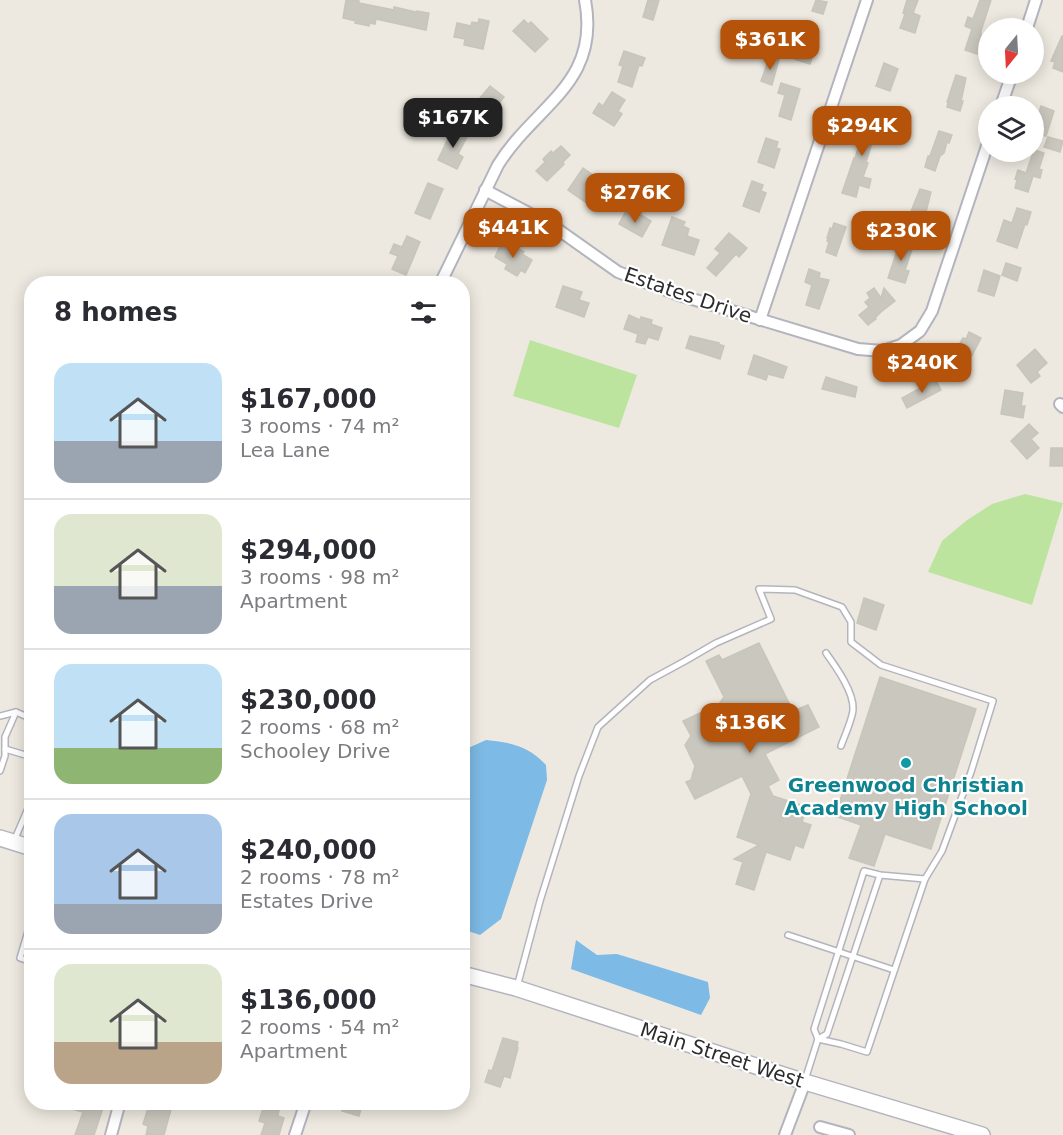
<!DOCTYPE html>
<meta charset="utf-8">
<style>
:root{--surface:#fff;--page:#f7f7f7;--text:#2b2b33;--muted:#7c7c81;--line:#e1e1e2;--accent:#b45309}
body{margin:0;font-family:"DejaVu Sans",sans-serif;background:var(--page);color:var(--text);height:100vh;display:flex;flex-direction:column;font-size:22px;white-space:nowrap}
*{box-sizing:border-box;margin:0}
p{font-size:20px;color:var(--muted)}
.icon{flex:none;width:33px;height:33px;fill:none;stroke:currentColor;stroke-width:2;stroke-linecap:round;stroke-linejoin:round}
.map{position:relative;flex:1;overflow:hidden}
.side{position:absolute;left:24px;top:276px;width:446px;height:834px;display:flex;flex-direction:column;background:var(--surface);border-radius:24px;box-shadow:0 3px 15px #0003}
.side>*{flex:none}
.needle{width:39px;rotate:198deg}
.controls{position:absolute;left:978px;top:18px;display:grid;gap:12px}
.controls a{display:grid;place-items:center;width:66px;height:66px;border-radius:50%;background:var(--surface);box-shadow:0 3px 15px #0003;font-size:30px}
.price{position:absolute;translate:-50% -51px;padding:0 14px;border-radius:12px;background:var(--accent);color:#fff;font-size:20px;line-height:39px;filter:drop-shadow(0 2px 3px #0008)}
.price::after{content:'';position:absolute;left:50%;top:36px;width:18px;height:14px;margin-left:-9px;background:inherit;clip-path:polygon(0 0,100% 0,50% 100%)}
.price.active{background:#222;color:#fff}
ul{padding:0;list-style:none}
li{display:flex;align-items:center;gap:18px;height:150px;padding:0 30px}
li+li{border-top:2px solid var(--line)}
li span{display:grid;place-items:center;flex:none;width:168px;height:120px;border-radius:18px;color:#555}
li>.icon{margin-inline-start:auto}
span .icon{width:72px;height:72px;fill:#fffc;stroke-width:1}
li b{font-size:26px}
h2{display:flex;justify-content:space-between;align-items:center;height:72px;padding:0 30px;font-size:26px}
.map>svg:first-child{display:block}
.pitch{fill:#bde49f}
.water{fill:#7dbae5}
.building{fill:#c9c7be;stroke:#c8c5ba;stroke-width:1.5}
.lines{fill:none;stroke-linecap:round;stroke-linejoin:round}
.lane-casing{stroke:#b4b4be;stroke-width:8}
.street-casing{stroke:#b4b4be;stroke-width:14}
.secondary-casing{stroke:#b4b4be;stroke-width:18}
.lane{stroke:#fff;stroke-width:5}
.street{stroke:#fff;stroke-width:10}
.secondary{stroke:#fff;stroke-width:15}
.culture-dot{fill:#0f9aa8;stroke:#fff;stroke-width:2}
.labels{text-anchor:middle;stroke-width:4.5;stroke-linejoin:round;paint-order:stroke}
.street-label{font-size:20px;fill:#2c2c2c;stroke:#fff}
.culture-label{font-size:20px;font-weight:bold;fill:#0d838f;stroke:#fff}
</style>
<div class="map">
<svg width="1063" height="1135" viewBox="0 0 1063 1135">
<rect width="100%" height="100%" fill="#ede9e0"/>
<!-- pitch -->
<g class="pitch">
<path d="M530,340L637,375L619,428L513,396Z"/>
<path d="M1025,494L1063,503L1032,605L928,572L942,541L967,520L992,504Z"/>
</g>
<!-- water -->
<g class="water">
<path d="M486,740C512,743 527,745 546,765L547,780L501,919L480,935L462,929V760L466,749Z"/>
<path d="M576,940L597,955L617,954L708,982L710,998L701,1015L571,969Z"/>
</g>
<!-- building -->
<g class="building">
<path d="M346,0L359,1V3L394,10V7L416,12L417,11L429,13L426,30L376,19L375,24L370,23L369,26L355,23L356,21L343,18Z"/>
<path d="M648,0H659L653,20L643,17Z"/>
<path d="M816,0L827,2L823,14L812,11Z"/>
<path d="M907,0H918L913,13L920,16L915,33L900,28L905,14L903,13Z"/>
<path d="M980,0H991L981,31V36L979,44H980L977,54L965,50L972,29L965,26L968,17L973,19Z"/>
<path d="M479,19L489,21L483,49L464,45L465,39L454,37L457,23L471,26L472,22L478,23Z"/>
<path d="M524,20L528,24L531,22L548,39L535,52L513,31Z"/>
<path d="M801,33L813,37L812,43L816,45L810,64L794,59Z"/>
<path d="M1062,36H1063V72L1053,68L1055,62L1051,61Z"/>
<path d="M624,51L645,58L642,66L639,65L632,87L618,82L623,66L619,65Z"/>
<path d="M770,56L779,59L772,85L761,81Z"/>
<path d="M884,63L898,69L890,91L876,86Z"/>
<path d="M956,75L966,78L961,101H963L960,111L947,107L948,103L947,102Z"/>
<path d="M781,83L800,89L791,120L779,116L785,95L778,93Z"/>
<path d="M490,86L504,97L486,121L471,109Z"/>
<path d="M612,92L625,100L618,111L622,114L614,126L593,113L599,103L603,106Z"/>
<path d="M1041,106L1054,111L1046,136L1034,133V129Z"/>
<path d="M867,110L881,114L866,162L868,163L863,177L871,179L869,188L859,185L856,197L842,193L854,158L855,159L856,155L866,123L864,122Z"/>
<path d="M453,128L468,135L458,154L463,157L457,169L438,160Z"/>
<path d="M939,131L952,135L949,143L947,142L944,153L940,156L935,171L925,167L928,156H930Z"/>
<path d="M1048,137L1063,141L1060,152L1044,147Z"/>
<path d="M766,138L778,142L776,148L780,149L774,168L758,162Z"/>
<path d="M561,146L570,155L563,162L564,164L547,181L536,171L545,162L543,159L551,151L553,153Z"/>
<path d="M1034,150L1044,153L1039,169L1042,170L1040,178L1033,176L1028,192L1015,188L1017,180L1015,179L1018,170L1026,173Z"/>
<path d="M583,168L593,175L591,179L611,193L598,211L568,190Z"/>
<path d="M752,181L763,185L761,191L766,193L759,212L743,206Z"/>
<path d="M428,183L443,189L430,219L415,213Z"/>
<path d="M920,189L931,192L926,212L924,211L920,223L908,219Z"/>
<path d="M1017,208L1031,212L1027,225L1025,224L1017,248L997,241L1004,220L1012,223Z"/>
<path d="M626,211L639,219L641,215L651,221L642,237L619,224Z"/>
<path d="M672,217L685,222L683,226L689,229L687,236L699,240L694,255L662,245Z"/>
<path d="M834,223L846,227L836,256L826,252L829,242L827,241L828,239L827,238L830,228L832,229Z"/>
<path d="M729,233L747,248L739,257L736,254L716,276L707,268L720,253L715,249Z"/>
<path d="M407,236L420,242L406,275L392,269L398,256L390,253L394,244L402,247Z"/>
<path d="M901,239L914,244L905,270L909,271L905,283L888,278Z"/>
<path d="M501,244L511,249L513,246L524,252L522,254L532,260L525,273L521,270L517,276L505,269L507,264L495,257Z"/>
<path d="M1006,263L1021,268L1017,281L1002,275Z"/>
<path d="M809,269L820,273L819,278L829,280L819,309L806,305L812,285L805,282Z"/>
<path d="M984,270L1000,276L994,296L978,291Z"/>
<path d="M563,286L582,292L579,300L589,303L584,317L556,307Z"/>
<path d="M874,288L881,298L884,288L895,301L881,312L875,318L876,319L868,325L859,315L869,307L865,302L870,298L867,293Z"/>
<path d="M629,315L640,320L641,317L652,320L651,324L662,328L658,340L648,337L645,344L636,342L638,334L624,329Z"/>
<path d="M969,332L981,338L970,359L955,352L963,338L966,339Z"/>
<path d="M690,336L719,343L718,344L724,346L720,359L686,348Z"/>
<path d="M1035,349L1047,363L1037,372L1040,376L1031,383L1017,365Z"/>
<path d="M754,355L787,367L783,378L768,374L766,380L748,374Z"/>
<path d="M826,377L857,387L855,397L822,389Z"/>
<path d="M935,379L941,390L907,408L902,398L926,385V383Z"/>
<path d="M1005,390L1023,393L1021,406H1025L1023,418L1001,414Z"/>
<path d="M1029,424L1038,433L1031,439L1039,448L1027,459L1011,441Z"/>
<path d="M1051,448H1063V466H1050Z"/>
<path d="M864,598L884,605L876,630L857,623Z"/>
<path d="M759,643L793,711L808,705L819,727L765,754L779,780L768,786L773,796L807,807L802,822L811,825L803,848L795,845L790,860L766,852L754,890L736,884L743,862L734,859L759,845L737,837L751,794L742,776L695,799L686,782L691,780L695,766L685,745L691,736L683,721L719,704L724,697L706,661L719,655L722,660Z"/>
<path d="M880,677L976,709L931,849L885,834L874,866L849,858L861,825L835,816Z"/>
<path d="M503,1038L518,1042L517,1048H518L510,1078L504,1076L500,1087L485,1082L489,1070L492,1071Z"/>
<path d="M77,1102H105L94,1135H75L83,1112L75,1110Z"/>
<path d="M150,1102H173L164,1135H146L148,1126L143,1124Z"/>
<path d="M345,1102H363L359,1116L342,1111Z"/>
<path d="M264,1105L279,1110L278,1116L284,1118L279,1135H261L265,1123L259,1121Z"/>
</g>
<g class="lines">
<!-- lane casing -->
<g class="lane-casing">
<g id="lane">
<path d="M826,653C836,667 854,692 853,709C853,718 844,737 841,746"/>
<path d="M0,716L16,712L32,719"/>
<path d="M5,749L32,757"/>
<path d="M0,771L5,756V737L16,712"/>
<path d="M14,841L32,799"/>
<path d="M32,918L20,958L32,962"/>
<path d="M788,935L894,970"/>
<path d="M517,987L540,901L579,776L598,727L650,680L685,661L716,643L771,619L759,589L795,590L842,607L851,622V642L881,665L993,701L971,772L942,851L925,879"/>
<path d="M818,1039L827,1034L880,875"/>
<path d="M805,1080L818,1039L814,1029L864,871L880,875L925,879L867,1052L841,1044L818,1039"/>
</g>
</g>
<!-- street casing -->
<g class="street-casing">
<g id="street">
<path d="M1027,28L1036,0"/>
<path d="M1001,106L1012,74"/>
<path d="M485,190L553,226L618,272L679,295L858,349L883,351L901,345L920,331L932,311L988,143"/>
<path d="M441,282L498,165C535,105 601,84 585,0"/>
<path d="M760,320L867,0"/>
<path d="M1060,404L1063,407"/>
<path d="M820,1127L849,1135"/>
<path d="M111,1135L120,1102"/>
<path d="M295,1135L306,1102"/>
<path d="M785,1135L805,1082"/>
</g>
</g>
<!-- secondary casing -->
<g class="secondary-casing">
<g id="secondary">
<path d="M0,838L32,848"/>
<path d="M462,974L516,988L805,1082L982,1135"/>
</g>
</g>
<!-- lane -->
<use href="#lane" class="lane"/>
<!-- street -->
<use href="#street" class="street"/>
<!-- secondary -->
<use href="#secondary" class="secondary"/>
</g>
<!-- markers -->
<circle class="culture-dot" cx="906" cy="763" r="6"/>
<g class="labels">
<!-- street labels -->
<g class="street-label">
<text transform="translate(688 295) rotate(19)" y="7">Estates Drive</text>
<text transform="translate(722 1055) rotate(18)" y="7">Main Street West</text>
</g>
<!-- culture labels -->
<g class="culture-label">
<text x="906" y="792">Greenwood Christian<tspan x="906" dy="23">Academy High School</tspan></text>
</g>
</g>
</svg>
<div class="controls">
<a><svg class="needle" viewBox="-14 -14 28 28"><path d="M0-13l5 13h-10z" fill="#e53935"/><path d="M0 13l5-13h-10z" fill="#7c7c81"/></svg></a>
<a><svg class="icon" aria-label="layers" viewBox="0 0 24 24"><path d="M12 4l9 5-9 5-9-5zM3 14l9 5 9-5"/></svg></a>
</div>
<b class="price" style="left:770px;top:71px">$361K</b>
<b class="price active" style="left:453px;top:149px">$167K</b>
<b class="price" style="left:862px;top:157px">$294K</b>
<b class="price" style="left:635px;top:224px">$276K</b>
<b class="price" style="left:513px;top:259px">$441K</b>
<b class="price" style="left:901px;top:262px">$230K</b>
<b class="price" style="left:922px;top:394px">$240K</b>
<b class="price" style="left:750px;top:754px">$136K</b>
<section class="side">
<h2>8 homes<svg class="icon" aria-label="filters" viewBox="0 0 24 24"><path d="M4 7h16M4 17h16"/><circle cx="9" cy="7" r="2"/><circle cx="15" cy="17" r="2"/></svg></h2>
<ul>
<li><span style="background:linear-gradient(#bfe0f5 65%,#9aa5b1 0)"><svg class="icon" aria-label="home" viewBox="0 0 24 24"><path d="M3 11l9-7 9 7M6 9v11h12V9"/></svg></span><div><b>$167,000</b><p>3 rooms · 74 m²</p><p>Lea Lane</p></div></li>
<li><span style="background:linear-gradient(#dfe7d0 60%,#9aa5b1 0)"><svg class="icon" aria-label="home" viewBox="0 0 24 24"><path d="M3 11l9-7 9 7M6 9v11h12V9"/></svg></span><div><b>$294,000</b><p>3 rooms · 98 m²</p><p>Apartment</p></div></li>
<li><span style="background:linear-gradient(#bfe0f5 70%,#8fb573 0)"><svg class="icon" aria-label="home" viewBox="0 0 24 24"><path d="M3 11l9-7 9 7M6 9v11h12V9"/></svg></span><div><b>$230,000</b><p>2 rooms · 68 m²</p><p>Schooley Drive</p></div></li>
<li><span style="background:linear-gradient(#a9c7e8 75%,#9aa5b1 0)"><svg class="icon" aria-label="home" viewBox="0 0 24 24"><path d="M3 11l9-7 9 7M6 9v11h12V9"/></svg></span><div><b>$240,000</b><p>2 rooms · 78 m²</p><p>Estates Drive</p></div></li>
<li><span style="background:linear-gradient(#dfe7d0 65%,#b9a48a 0)"><svg class="icon" aria-label="home" viewBox="0 0 24 24"><path d="M3 11l9-7 9 7M6 9v11h12V9"/></svg></span><div><b>$136,000</b><p>2 rooms · 54 m²</p><p>Apartment</p></div></li>
</ul>
</section>
</div>
